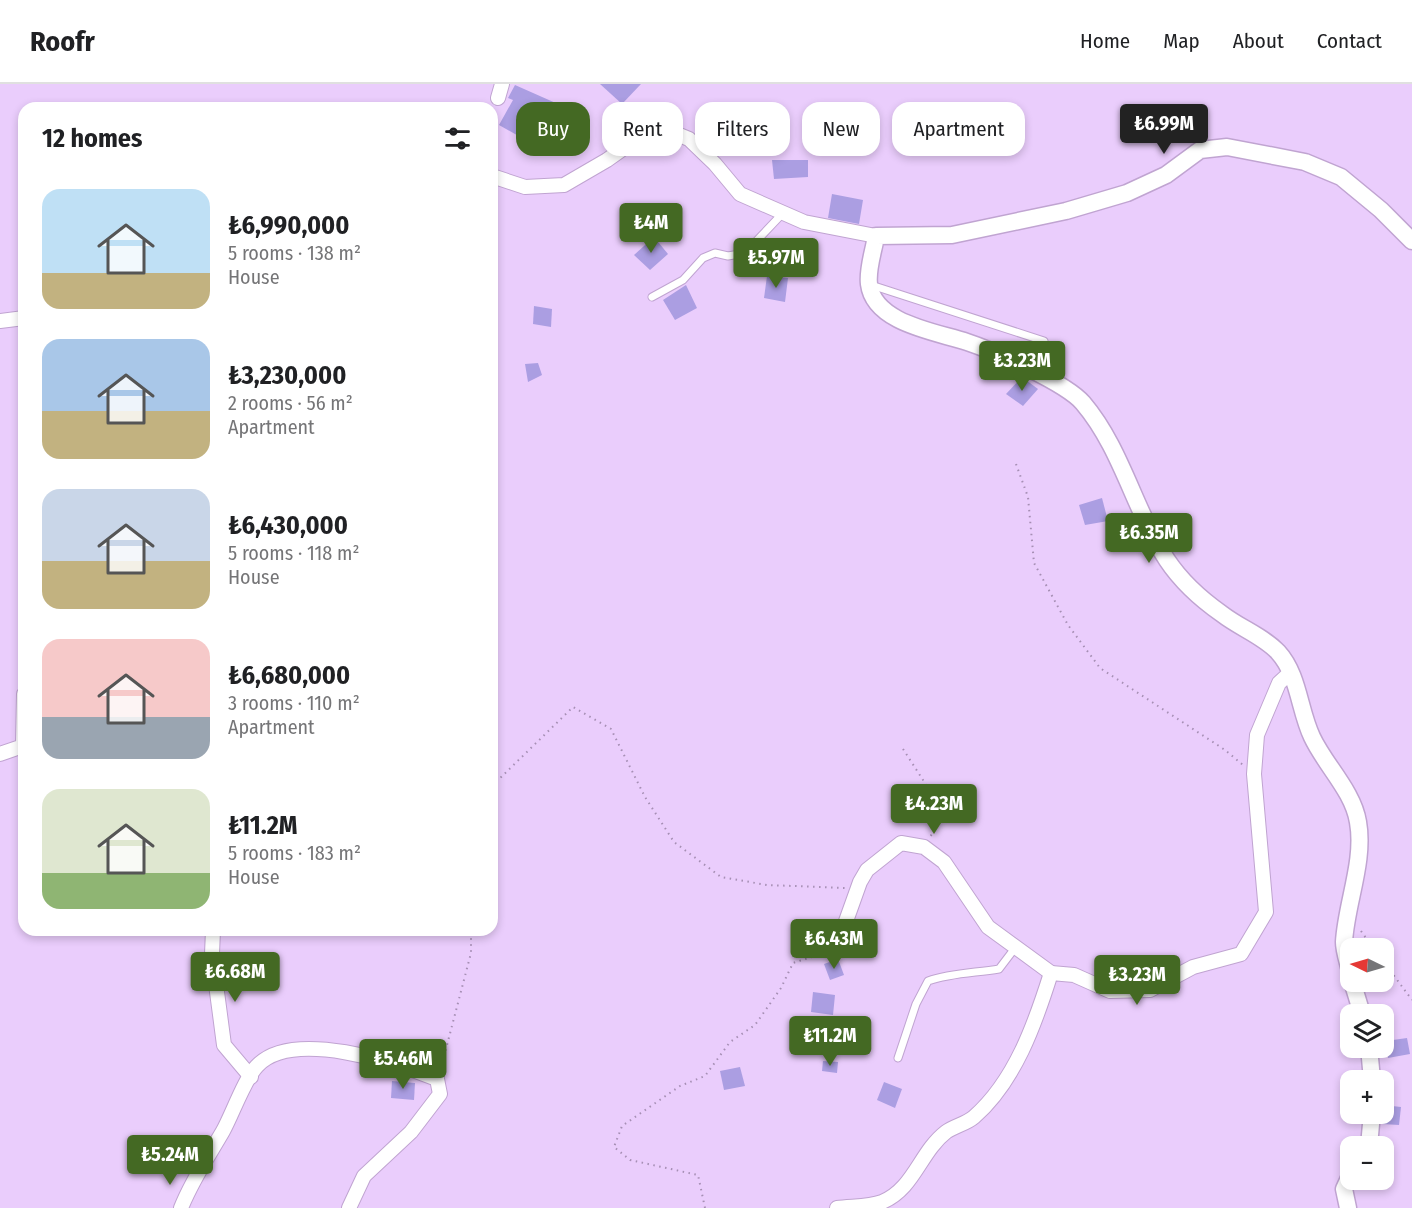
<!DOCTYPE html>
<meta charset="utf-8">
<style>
:root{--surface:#fff;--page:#f2f2f2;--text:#202124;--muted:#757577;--line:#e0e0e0;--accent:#446923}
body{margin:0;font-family:"Fira Sans Condensed",sans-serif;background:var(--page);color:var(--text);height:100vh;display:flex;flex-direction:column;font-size:22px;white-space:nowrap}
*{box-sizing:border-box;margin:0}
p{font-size:20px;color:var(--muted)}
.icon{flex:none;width:33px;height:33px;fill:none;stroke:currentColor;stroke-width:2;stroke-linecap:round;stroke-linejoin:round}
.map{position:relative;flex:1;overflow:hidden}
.side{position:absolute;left:18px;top:18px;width:480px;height:834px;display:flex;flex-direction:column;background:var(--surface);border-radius:18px;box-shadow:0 3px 9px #0003}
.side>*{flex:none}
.banner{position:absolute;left:516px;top:18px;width:570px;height:54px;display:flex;gap:12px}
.needle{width:39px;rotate:275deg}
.buttons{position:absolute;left:1340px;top:854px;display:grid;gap:12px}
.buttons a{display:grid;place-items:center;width:54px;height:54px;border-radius:12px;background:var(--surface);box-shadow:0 3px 9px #0003;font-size:30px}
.price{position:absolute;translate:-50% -51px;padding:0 14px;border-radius:6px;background:var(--accent);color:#fff;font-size:20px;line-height:39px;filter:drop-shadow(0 2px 3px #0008)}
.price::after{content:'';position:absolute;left:50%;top:36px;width:18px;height:14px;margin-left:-9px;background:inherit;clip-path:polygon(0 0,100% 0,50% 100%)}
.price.on{background:#222;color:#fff}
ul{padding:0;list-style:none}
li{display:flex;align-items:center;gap:18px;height:150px;padding:0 24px}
li span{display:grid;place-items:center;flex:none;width:168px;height:120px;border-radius:18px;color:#555}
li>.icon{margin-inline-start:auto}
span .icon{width:72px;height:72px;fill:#fffc;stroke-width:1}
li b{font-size:26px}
h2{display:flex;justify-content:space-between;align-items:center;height:72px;padding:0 24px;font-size:26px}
.chip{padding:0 21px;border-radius:18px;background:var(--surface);box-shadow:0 3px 9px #0003;font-size:21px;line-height:54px}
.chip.on{background:var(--accent);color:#fff}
header{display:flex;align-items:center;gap:36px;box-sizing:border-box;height:84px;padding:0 30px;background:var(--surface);border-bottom:2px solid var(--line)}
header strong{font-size:28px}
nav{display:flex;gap:33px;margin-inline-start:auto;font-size:21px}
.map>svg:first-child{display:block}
.building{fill:#ab9ee2}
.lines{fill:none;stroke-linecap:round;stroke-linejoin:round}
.service-casing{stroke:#c0a4d1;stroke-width:9}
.minor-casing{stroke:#c0a4d1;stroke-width:16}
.tertiary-casing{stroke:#c0a4d1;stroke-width:19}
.path{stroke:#a68fb4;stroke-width:2;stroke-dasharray:1.5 4.5;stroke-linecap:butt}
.service{stroke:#fff;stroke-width:7}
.minor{stroke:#fff;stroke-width:14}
.tertiary{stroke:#fff;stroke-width:16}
</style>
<header>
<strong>Roofr</strong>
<nav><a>Home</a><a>Map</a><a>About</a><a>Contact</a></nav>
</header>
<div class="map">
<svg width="1412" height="1124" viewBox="0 0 1412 1124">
<rect width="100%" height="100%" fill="#eacdfc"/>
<!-- building -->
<g class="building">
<path d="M600,0H641L622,20Z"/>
<path d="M515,1L567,24L556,43L533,29L522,54L499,41L513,16L508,14Z"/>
<path d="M772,76H808V93L774,95Z"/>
<path d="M832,110L863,116L859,140L828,134Z"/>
<path d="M654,153L668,170L650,186L634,171Z"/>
<path d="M767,192L788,194L785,218L764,214Z"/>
<path d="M686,201L697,224L675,236L663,216Z"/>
<path d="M534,222L552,225L551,243L533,240Z"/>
<path d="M538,279L542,291L528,298L525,280Z"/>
<path d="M1022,293L1038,305L1023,322L1006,310Z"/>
<path d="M1102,414L1108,437L1085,441L1079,421Z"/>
<path d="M838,875L844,891L830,896L824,880Z"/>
<path d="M813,908L835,911L833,931L811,928Z"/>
<path d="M1407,954L1410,970L1388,974L1386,957Z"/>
<path d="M823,977L838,978L837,989L822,987Z"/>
<path d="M740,983L745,1002L724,1006L720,987Z"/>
<path d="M392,997L415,999L414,1016L391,1014Z"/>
<path d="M884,998L902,1005L895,1024L877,1016Z"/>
<path d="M1383,1021L1401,1023L1399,1041L1382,1040Z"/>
</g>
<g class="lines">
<!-- service casing -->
<g class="service-casing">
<g id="service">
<path d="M871,201L1044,257"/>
<path d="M652,213L683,196L703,174L715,169L728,172L745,169L783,129"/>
<path d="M898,974L916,920L928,897C951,889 975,889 999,885L1015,864"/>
</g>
</g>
<!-- minor casing -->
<g class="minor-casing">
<g id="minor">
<path d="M498,14L502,0"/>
<path d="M492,92L525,103L564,101L607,76L645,49L667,46L689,55L715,80L740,110L804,138L876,152"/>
<path d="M0,237L24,234"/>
<path d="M0,670L23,662L24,610"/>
<path d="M213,846L212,870L224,961L251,993"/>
<path d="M836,865L860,798L867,786L901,759L924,763L944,778L988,843L1051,889"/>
<path d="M181,1124C192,1096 208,1073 223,1047C232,1031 245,994 257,982C292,944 397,979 437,995L440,1010L411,1048L364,1092L349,1124"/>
<path d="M837,1124C851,1122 869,1123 882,1118C914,1105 920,1068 946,1048C954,1042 966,1040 974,1033C1015,997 1035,940 1051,889L1074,891L1110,907L1150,906L1193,883L1241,870L1266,828L1254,690L1257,651L1279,599L1291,588"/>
</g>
</g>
<!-- tertiary casing -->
<g class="tertiary-casing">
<g id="tertiary">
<path d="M1350,887C1348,878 1344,867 1344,858C1346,820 1365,777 1358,738C1353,707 1325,681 1312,653C1299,626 1299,591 1278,568C1263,552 1240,544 1222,530C1202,516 1181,497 1167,476C1134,426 1122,365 1083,319C1066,299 994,267 967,258C938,248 874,240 869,200C867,185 874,166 876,152L952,151L1066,127L1127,109L1166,91L1200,66L1227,63L1305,78L1341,93L1381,126L1412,157"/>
<path d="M1352,897L1362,930"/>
<path d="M1369,963L1372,996"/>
<path d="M1369,1062L1372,1029"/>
<path d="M1348,1124L1344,1105L1350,1092"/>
</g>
</g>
<!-- path -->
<g class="path">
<path d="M1016,380L1028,413L1034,479L1068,541L1100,584L1225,666L1243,681"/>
<path d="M903,665L945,730L930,753"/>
<path d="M492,702L573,623L611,645L645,713L674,758L721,793L767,801L846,804"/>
<path d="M1361,847L1373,864"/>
<path d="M1383,877L1412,916"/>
<path d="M441,984L471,869V846"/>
<path d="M705,1124L698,1091L630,1076L614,1063L622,1042L680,1002L705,992L730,958L755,941L781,904L793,879L824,869"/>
</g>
<!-- service -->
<use href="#service" class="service"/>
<!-- minor -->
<use href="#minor" class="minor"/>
<!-- tertiary -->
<use href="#tertiary" class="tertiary"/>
</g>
</svg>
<div class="buttons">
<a><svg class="needle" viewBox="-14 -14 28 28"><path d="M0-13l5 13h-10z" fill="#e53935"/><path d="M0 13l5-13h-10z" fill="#757577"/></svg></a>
<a><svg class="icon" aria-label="layers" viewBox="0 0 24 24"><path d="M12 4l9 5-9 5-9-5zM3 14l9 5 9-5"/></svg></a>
<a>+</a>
<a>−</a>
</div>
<b class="price on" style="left:1164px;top:71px">₺6.99M</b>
<b class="price" style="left:651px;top:170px">₺4M</b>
<b class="price" style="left:776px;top:205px">₺5.97M</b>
<b class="price" style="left:1022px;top:308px">₺3.23M</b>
<b class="price" style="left:1149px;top:480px">₺6.35M</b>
<b class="price" style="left:934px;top:751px">₺4.23M</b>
<b class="price" style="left:834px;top:886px">₺6.43M</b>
<b class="price" style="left:235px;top:919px">₺6.68M</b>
<b class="price" style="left:1137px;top:922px">₺3.23M</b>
<b class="price" style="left:830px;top:983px">₺11.2M</b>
<b class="price" style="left:403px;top:1006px">₺5.46M</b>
<b class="price" style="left:170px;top:1102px">₺5.24M</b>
<div class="banner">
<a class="chip on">Buy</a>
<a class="chip">Rent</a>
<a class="chip">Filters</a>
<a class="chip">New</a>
<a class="chip">Apartment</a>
</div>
<section class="side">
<h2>12 homes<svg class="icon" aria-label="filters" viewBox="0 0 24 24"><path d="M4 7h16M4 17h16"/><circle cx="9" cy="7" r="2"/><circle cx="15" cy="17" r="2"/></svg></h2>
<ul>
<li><span style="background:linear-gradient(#bfe0f5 70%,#c2b280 0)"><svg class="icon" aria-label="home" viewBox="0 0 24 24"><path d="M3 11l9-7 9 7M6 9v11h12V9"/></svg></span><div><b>₺6,990,000</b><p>5 rooms · 138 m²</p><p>House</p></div></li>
<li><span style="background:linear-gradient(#a9c7e8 60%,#c2b280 0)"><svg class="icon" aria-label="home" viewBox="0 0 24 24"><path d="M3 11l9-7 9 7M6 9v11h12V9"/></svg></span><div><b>₺3,230,000</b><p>2 rooms · 56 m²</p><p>Apartment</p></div></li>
<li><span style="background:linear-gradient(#c9d6e8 60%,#c2b280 0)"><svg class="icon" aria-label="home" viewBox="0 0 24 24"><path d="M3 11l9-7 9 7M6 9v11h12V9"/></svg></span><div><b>₺6,430,000</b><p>5 rooms · 118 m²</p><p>House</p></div></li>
<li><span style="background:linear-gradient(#f6c9c9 65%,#9aa5b1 0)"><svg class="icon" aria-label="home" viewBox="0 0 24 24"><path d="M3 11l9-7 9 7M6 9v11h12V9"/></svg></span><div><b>₺6,680,000</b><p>3 rooms · 110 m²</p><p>Apartment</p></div></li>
<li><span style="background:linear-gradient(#dfe7d0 70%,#8fb573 0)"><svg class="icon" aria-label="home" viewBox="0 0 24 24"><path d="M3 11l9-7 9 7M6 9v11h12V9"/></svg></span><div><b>₺11.2M</b><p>5 rooms · 183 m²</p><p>House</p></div></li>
</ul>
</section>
</div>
